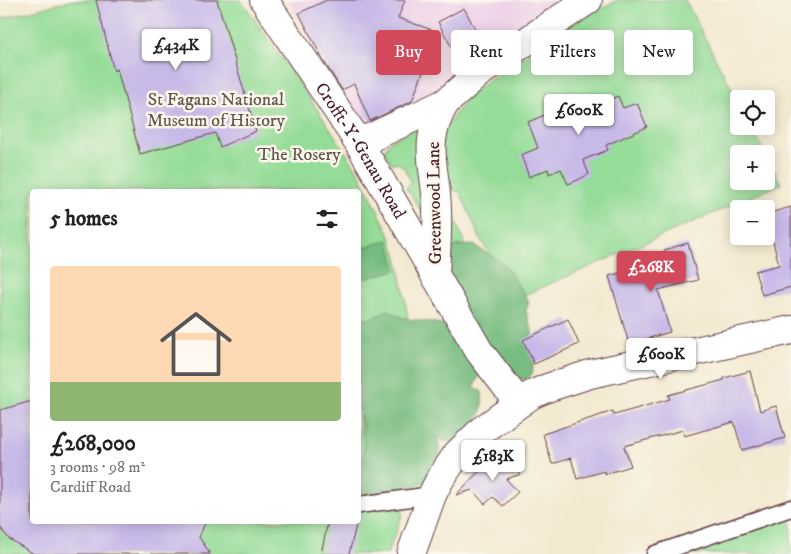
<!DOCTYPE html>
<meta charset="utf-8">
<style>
:root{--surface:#fff;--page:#f2f2f2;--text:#222;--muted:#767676;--accent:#d1495b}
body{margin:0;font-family:"IM FELL DW Pica",serif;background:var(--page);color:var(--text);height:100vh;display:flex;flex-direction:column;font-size:19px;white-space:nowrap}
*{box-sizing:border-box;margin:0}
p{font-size:16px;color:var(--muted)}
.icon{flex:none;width:28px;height:28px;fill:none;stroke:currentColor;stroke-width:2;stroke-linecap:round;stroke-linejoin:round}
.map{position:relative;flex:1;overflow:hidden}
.drawer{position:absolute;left:30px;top:189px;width:331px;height:335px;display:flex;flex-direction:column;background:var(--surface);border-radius:5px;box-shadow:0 2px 12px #0003}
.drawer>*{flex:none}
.guide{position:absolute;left:376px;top:30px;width:339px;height:45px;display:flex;gap:10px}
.controls{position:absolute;left:730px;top:90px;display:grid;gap:10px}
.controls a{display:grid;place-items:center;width:45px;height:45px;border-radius:5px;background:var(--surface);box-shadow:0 2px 12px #0003;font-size:25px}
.price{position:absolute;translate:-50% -42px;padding:0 11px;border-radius:5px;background:#fff;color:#222;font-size:16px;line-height:32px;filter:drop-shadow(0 1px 2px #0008)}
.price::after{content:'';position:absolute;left:50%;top:30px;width:15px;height:11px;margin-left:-8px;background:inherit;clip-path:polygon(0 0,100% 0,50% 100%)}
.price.selected{background:var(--accent);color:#fff}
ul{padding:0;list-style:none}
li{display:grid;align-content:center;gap:10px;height:265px;padding:0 20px}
li span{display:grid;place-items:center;height:155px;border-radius:5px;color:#555}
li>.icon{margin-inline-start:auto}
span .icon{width:90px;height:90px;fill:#fffc;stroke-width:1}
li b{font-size:21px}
h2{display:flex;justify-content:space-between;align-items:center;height:60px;padding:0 20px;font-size:21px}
.tag{padding:0 18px;border-radius:5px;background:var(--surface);box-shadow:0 2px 12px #0003;font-size:18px;line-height:45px}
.tag.selected{background:var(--accent);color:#fff}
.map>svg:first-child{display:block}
.built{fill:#eed0e8}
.green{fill:#94dc97;stroke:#6f7e61;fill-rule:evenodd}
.forest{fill:#77bc80;stroke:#606e56}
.building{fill:#c7b9e8}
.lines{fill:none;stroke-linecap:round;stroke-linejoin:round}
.service-casing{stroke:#633d44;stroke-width:19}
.minor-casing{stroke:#633d44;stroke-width:30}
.tertiary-casing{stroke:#633d44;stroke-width:30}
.service{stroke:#fff;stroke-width:16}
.minor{stroke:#fff;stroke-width:28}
.tertiary{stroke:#fff;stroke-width:28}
.labels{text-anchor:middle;stroke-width:5;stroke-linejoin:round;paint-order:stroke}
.park-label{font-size:18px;fill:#60584b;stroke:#fbf7ec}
.street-label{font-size:18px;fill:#4a1f2b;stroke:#fbf7ec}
</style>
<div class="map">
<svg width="791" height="554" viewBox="0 0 791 554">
<rect width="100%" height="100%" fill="#fbf7ec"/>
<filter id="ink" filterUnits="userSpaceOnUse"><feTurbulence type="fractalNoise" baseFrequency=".02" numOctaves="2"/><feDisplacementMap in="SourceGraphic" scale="10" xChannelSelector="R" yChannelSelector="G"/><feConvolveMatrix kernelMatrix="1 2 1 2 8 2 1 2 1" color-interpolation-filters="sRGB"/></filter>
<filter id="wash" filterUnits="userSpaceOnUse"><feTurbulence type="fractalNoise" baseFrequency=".0096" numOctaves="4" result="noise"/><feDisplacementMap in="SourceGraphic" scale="20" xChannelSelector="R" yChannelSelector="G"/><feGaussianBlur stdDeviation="1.12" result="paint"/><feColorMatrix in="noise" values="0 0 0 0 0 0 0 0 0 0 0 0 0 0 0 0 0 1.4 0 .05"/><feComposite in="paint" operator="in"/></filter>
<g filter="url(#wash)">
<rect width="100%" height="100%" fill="#f3e9d0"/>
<!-- built -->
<path class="built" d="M288,0H568L443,92L370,124L363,123L357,119L329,76Z"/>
<!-- green -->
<g class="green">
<path d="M73,0H241L319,112L358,171L387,229L397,257L404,292L418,390L404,484L402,515L395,535L387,554H0V19ZM32,191H359V521H32Z"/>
<path d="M617,0H685L739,103V126H751L765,154H739V181H766V156L781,184L515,299L480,238L459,190L457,192L448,188L440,147L444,129L470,94L567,27Z"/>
<path d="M414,129L422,135L424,215L406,188L411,182L403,166L402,167L399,163H391L384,151L390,141Z"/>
<path d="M452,216L454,218L466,246H457L446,252L450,217Z"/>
<path d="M791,513V554H669Z"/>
</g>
<!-- forest -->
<g class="forest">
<path d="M388,240L396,270L359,280V249Z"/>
<path d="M474,245L505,265L529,302L526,311L532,330L533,367L532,374L527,379H518L511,369L504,368L482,370L474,386L482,392C485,419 474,425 455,442L445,441L438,437L440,455L436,460L437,471C429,481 421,484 409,487L404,494L387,497L380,492L363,494C355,474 363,470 364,451C364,440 362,429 361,419L359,414V318C370,320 378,316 388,309C403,324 428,318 445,326C448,327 451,330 454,333L444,286L446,252L457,246Z"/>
</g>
<g id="blocks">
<!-- building -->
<g class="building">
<path d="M96,0H217L256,131L220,147L215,133L140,154L117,69L114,71Z"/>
<path d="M327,0H405L398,18L438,32L412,101L370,121L354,84L342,90L323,60L299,13Z"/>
<path d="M464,8L483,44L457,57L438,22Z"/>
<path d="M618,96L623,108L637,103L647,127L606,145L608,150L583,160L589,174L578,180L568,184L561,169L549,174L548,169L529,177L521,155L538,148L528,122L586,98L590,108Z"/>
<path d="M791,207V287L762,295L755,271L779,265L766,214Z"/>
<path d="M688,243L698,280L658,290L670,332L629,344L609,276L667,260L664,250Z"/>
<path d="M568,319L579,344L534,364L523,340Z"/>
<path d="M750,371L760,411L776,406L785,438L742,450L734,422L684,436L683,430L624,446L631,466L605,474L604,471L577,479L571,458L552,464L543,434L613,411L614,415L670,399L668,395L724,380V378Z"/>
<path d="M32,401V521H206L199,537L210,554H34L9,539L0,527V410Z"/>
<path d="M495,455L521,474L506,479L518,492L503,506L493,497L485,504L472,490L456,495Z"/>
<path d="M328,521H357L349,554H321Z"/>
</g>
</g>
</g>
<g filter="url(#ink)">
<use href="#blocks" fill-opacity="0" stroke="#633d44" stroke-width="1"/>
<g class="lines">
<!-- service casing -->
<g class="service-casing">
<g id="service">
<path d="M359,505L432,495"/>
<path d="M655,554L791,508"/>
</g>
</g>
<!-- minor casing -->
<g class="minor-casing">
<g id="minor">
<path d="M359,143L445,103L479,73L588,0"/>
<path d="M435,276C436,254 438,231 437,209C436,166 421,145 445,103"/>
</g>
</g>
<!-- tertiary casing -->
<g class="tertiary-casing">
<g id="tertiary">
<path id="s1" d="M264,0L359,143L479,351L519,403"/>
<path d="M411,554L432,495L439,481L457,454L482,430L531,395L547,388L590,374L791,330"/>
</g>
</g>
<!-- service -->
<use href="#service" class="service"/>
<!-- minor -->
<use href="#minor" class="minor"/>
<!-- tertiary -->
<use href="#tertiary" class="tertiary"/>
</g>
</g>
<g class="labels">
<!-- park labels -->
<g class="park-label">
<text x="216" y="105">St Fagans National<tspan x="216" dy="21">Museum of History</tspan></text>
<text x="299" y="160">The Rosery</text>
</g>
<!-- street labels -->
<g class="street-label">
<text dy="6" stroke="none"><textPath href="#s1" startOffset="179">Crofft-Y-Genau Road</textPath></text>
<text transform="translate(434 203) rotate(-91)" y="6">Greenwood Lane</text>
</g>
</g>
</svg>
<div class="controls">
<a><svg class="icon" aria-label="locate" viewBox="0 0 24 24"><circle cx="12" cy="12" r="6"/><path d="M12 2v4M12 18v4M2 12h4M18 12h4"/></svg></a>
<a>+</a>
<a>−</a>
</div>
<b class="price" style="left:176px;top:71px">£434K</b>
<b class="price" style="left:579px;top:136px">£600K</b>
<b class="price selected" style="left:651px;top:293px">£268K</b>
<b class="price" style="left:661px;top:380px">£600K</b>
<b class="price" style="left:493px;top:482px">£183K</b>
<div class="guide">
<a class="tag selected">Buy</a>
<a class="tag">Rent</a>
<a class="tag">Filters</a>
<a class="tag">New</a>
</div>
<section class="drawer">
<h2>5 homes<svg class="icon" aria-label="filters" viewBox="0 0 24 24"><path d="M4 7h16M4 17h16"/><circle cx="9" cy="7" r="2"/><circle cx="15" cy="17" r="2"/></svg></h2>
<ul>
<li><span style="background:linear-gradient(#ffd9b3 75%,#8fb573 0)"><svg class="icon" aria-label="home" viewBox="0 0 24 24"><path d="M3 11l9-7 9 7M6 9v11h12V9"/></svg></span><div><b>£268,000</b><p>3 rooms · 98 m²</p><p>Cardiff Road</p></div></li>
</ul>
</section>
</div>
